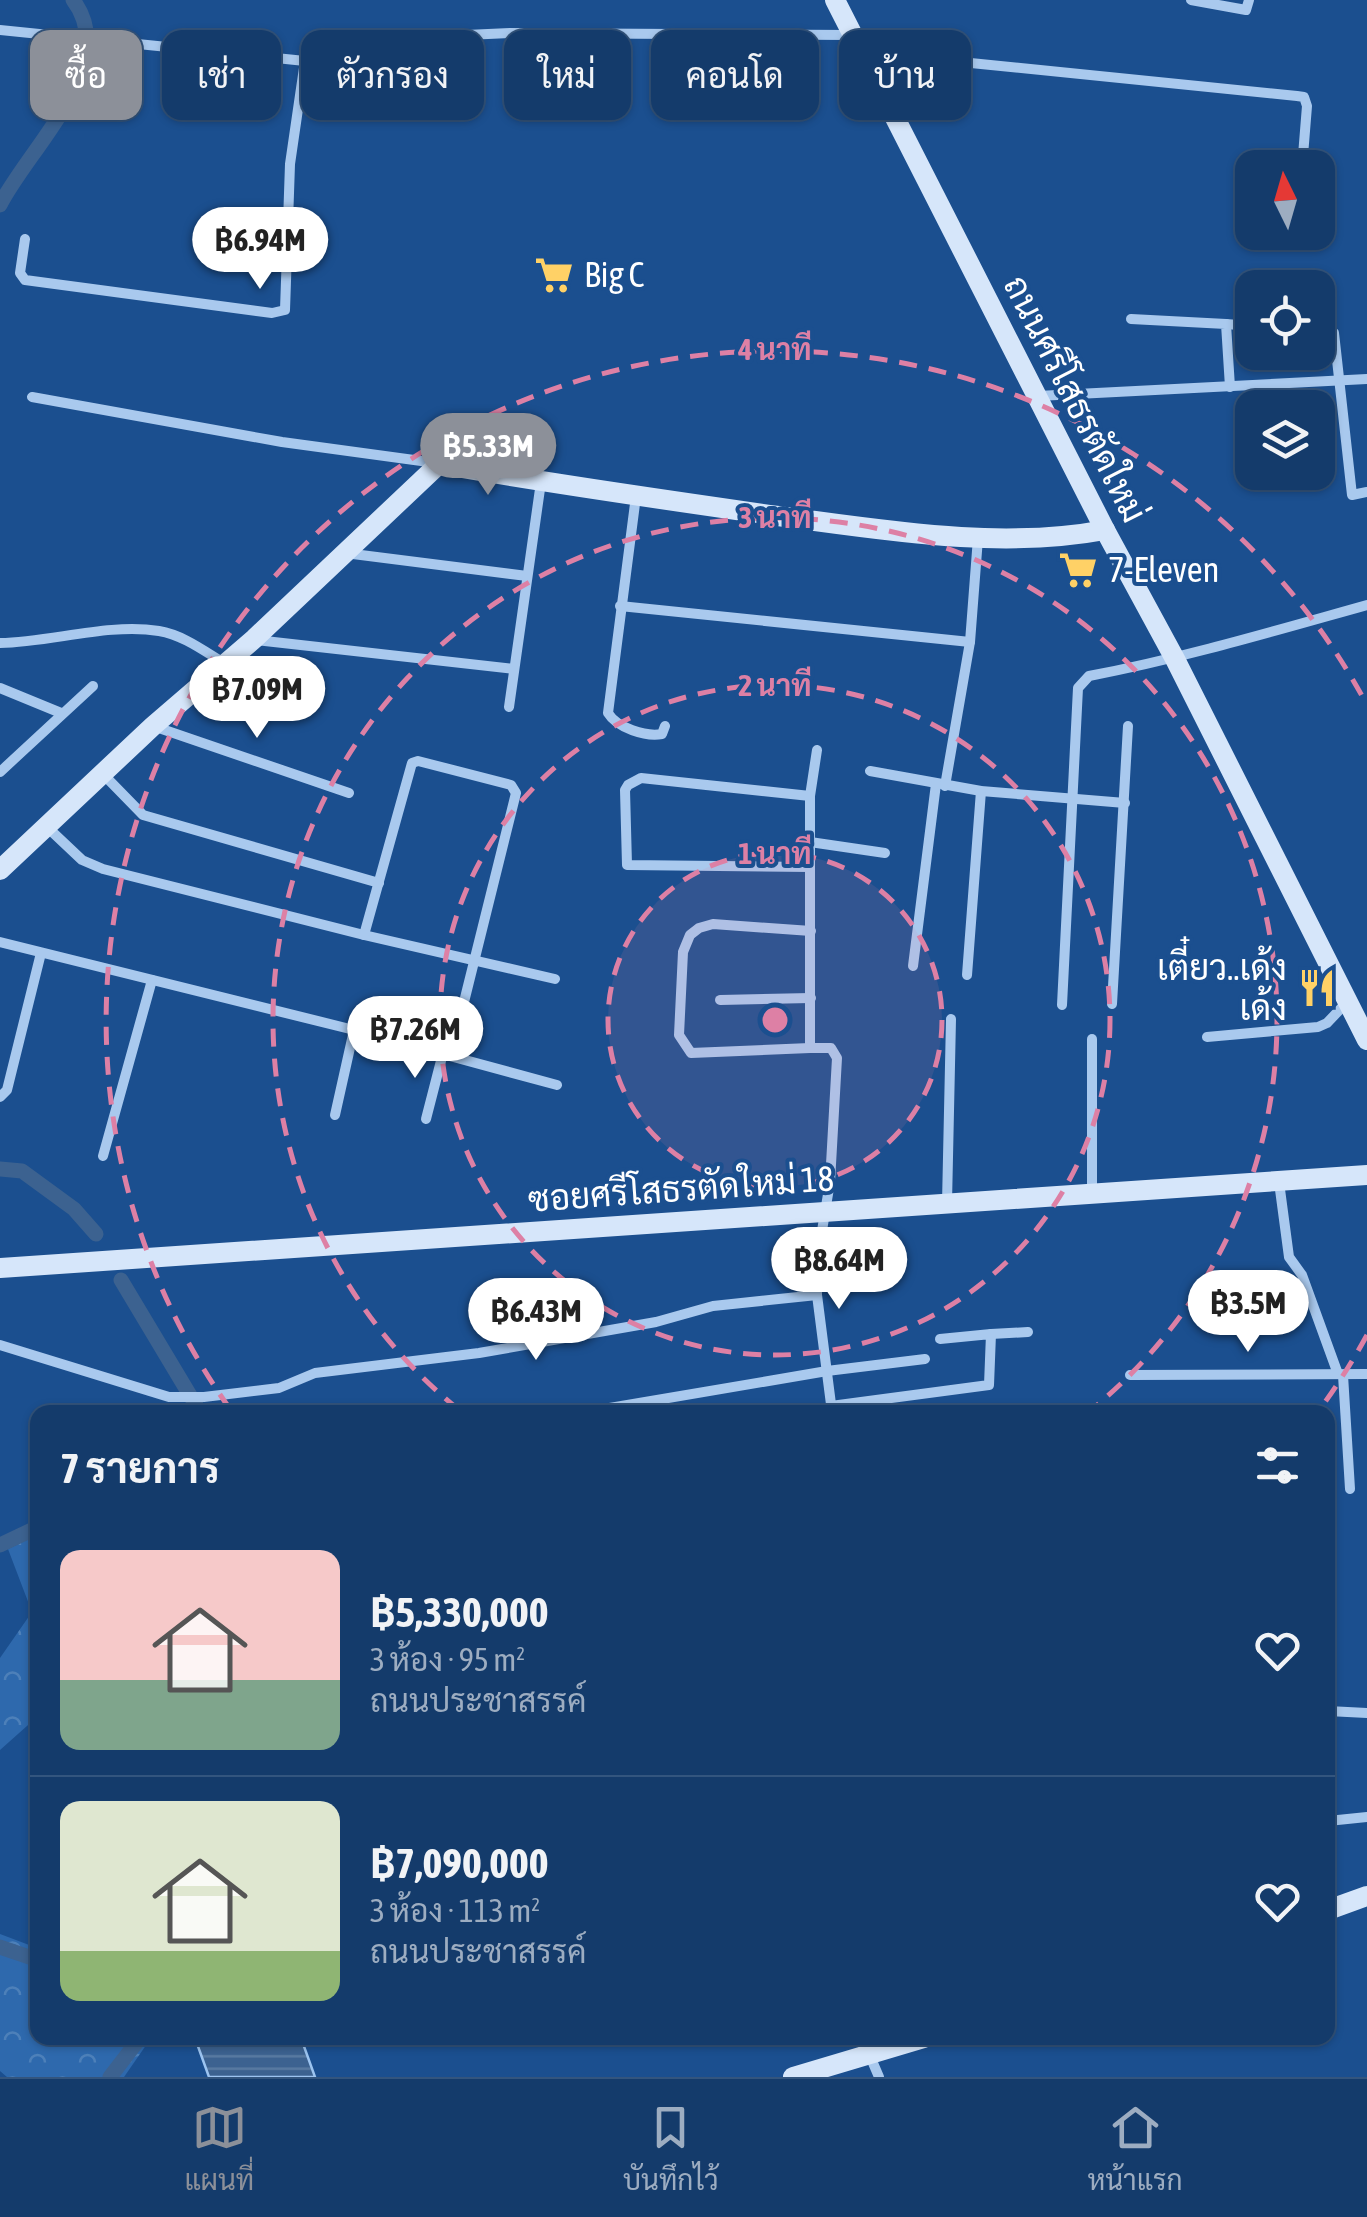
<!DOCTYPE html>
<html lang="th">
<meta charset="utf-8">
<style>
:root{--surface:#143b6b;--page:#214673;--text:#f1f3f6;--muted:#9dadc1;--line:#33557e;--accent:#8c9099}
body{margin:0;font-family:"Asap Condensed",Sarabun,sans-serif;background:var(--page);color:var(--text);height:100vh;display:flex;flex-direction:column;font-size:38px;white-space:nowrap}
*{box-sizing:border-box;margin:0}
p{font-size:32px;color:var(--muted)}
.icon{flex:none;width:55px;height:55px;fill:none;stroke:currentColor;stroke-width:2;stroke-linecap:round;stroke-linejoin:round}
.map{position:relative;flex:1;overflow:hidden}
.sheet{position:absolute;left:30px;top:1405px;width:1305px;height:640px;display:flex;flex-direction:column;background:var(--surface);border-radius:20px;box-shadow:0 2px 8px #0004,0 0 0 2px var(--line)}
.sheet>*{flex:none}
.hud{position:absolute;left:30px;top:30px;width:1308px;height:90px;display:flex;gap:20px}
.needle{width:65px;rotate:355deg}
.controls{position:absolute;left:1235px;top:150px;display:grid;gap:20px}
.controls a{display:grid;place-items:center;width:100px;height:100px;border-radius:20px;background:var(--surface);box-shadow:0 2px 8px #0004,0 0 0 2px var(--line);font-size:50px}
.price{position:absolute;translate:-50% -85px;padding:0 22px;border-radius:35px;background:#fff;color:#222;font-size:32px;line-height:65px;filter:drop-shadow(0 2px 5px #0008)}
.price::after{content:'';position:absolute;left:50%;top:60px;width:30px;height:22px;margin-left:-15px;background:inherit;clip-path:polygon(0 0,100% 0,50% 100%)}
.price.current{background:var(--accent);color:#fff}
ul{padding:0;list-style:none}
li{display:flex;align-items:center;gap:30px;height:250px;padding:0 30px}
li+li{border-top:2px solid var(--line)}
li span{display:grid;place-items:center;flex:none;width:280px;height:200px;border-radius:20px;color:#555}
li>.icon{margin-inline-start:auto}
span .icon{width:120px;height:120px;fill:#fffc;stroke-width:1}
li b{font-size:42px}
h2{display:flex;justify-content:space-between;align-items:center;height:120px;padding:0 30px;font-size:42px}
.pill{padding:0 35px;border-radius:20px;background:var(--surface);box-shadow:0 2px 8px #0004,0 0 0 2px var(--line);font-size:35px;line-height:90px}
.pill.current{background:var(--accent);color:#fff}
.menu{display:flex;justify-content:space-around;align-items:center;height:140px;border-top:2px solid var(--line);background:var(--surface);font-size:28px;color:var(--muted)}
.menu a{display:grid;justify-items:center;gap:5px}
.menu .current{color:var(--accent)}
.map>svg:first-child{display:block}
.forest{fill:url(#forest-crowns)}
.water{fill:url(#water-rules);stroke:#9cc4f0;stroke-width:2.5}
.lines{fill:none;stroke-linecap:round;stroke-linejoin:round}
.canal{stroke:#3c6290;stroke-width:15}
.street{stroke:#a9c9ee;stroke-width:10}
.secondary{stroke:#d6e6fa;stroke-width:20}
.ring{fill:none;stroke:#dd80a5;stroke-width:5;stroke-dasharray:18 12}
.labels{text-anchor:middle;stroke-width:8;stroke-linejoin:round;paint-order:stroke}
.poi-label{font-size:35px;fill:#fff;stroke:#1b4f8f;text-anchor:start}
.street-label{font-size:35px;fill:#fff;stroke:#1b4f8f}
.centre{fill:#dd80a5;stroke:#1b4f8f;stroke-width:5}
.ring-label{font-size:30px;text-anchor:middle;font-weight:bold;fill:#dd80a5;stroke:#1b4f8f;stroke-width:8;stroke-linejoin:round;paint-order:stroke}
</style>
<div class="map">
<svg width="1367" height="2077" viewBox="0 0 1367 2077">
<defs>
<pattern id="forest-crowns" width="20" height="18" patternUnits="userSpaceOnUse" patternTransform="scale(2.5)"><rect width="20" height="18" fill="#2e69ad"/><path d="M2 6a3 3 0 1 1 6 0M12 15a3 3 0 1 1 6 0" fill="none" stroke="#4d80b9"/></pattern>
<pattern id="water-rules" width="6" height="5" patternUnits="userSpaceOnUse" patternTransform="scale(2.5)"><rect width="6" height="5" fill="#3c6290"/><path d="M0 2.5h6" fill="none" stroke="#597aa1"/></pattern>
</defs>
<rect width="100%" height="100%" fill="#1b4f8f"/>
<!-- forest -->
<g class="forest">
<path d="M37,1535V1717L0,1750V1658L32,1612L8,1549Z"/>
<path d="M0,1934L37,1948L38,2038H151L124,2077H7L0,2071Z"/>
</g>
<!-- water -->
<path class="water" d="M195,2038H301L315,2077H209Z"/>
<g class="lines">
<!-- canal -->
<g class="canal">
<path d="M0,205C28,149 122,64 73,0"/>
<path d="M0,1169L22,1171L74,1209L96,1234"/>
<path d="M121,1280L200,1412"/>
<path d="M0,1545L38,1527"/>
<path d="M0,1947L38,1960"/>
<path d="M110,2077L140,2038"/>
</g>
<!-- street -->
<g class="street">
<path d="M1191,0L1246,10L1249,0"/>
<path d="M0,30L305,61L344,59L466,35L510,33L852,35"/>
<path d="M869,67L931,59L1297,96L1304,97L1307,106L1302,168"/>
<path d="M25,239L20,273L25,280L272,313L285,310L290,164L305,61"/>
<path d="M1131,319L1226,324L1230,387"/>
<path d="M1226,324L1252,326"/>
<path d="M1318,330L1334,333L1352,495L1367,492"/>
<path d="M1038,396L1367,379"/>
<path d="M32,397L282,442L436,463"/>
<path d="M636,496L608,713C617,728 646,737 662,734L665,726"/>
<path d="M345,553L527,576"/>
<path d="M620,606L970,642L978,538"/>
<path d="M256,640L514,669"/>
<path d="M0,643C52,642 108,623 159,631C183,635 204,651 224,663"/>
<path d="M0,688L61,713"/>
<path d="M509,707L541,482"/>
<path d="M153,726L349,793"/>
<path d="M817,750L810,796V1048H831L837,1058L830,1182L818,1255L817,1295L832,1412"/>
<path d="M870,771L981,791L1125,803"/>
<path d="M0,772L93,686"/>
<path d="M103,774L143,815L379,883"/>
<path d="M945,786L970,642"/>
<path d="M810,796L641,778L628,785L625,790L627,865L810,867"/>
<path d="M46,826L82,860L103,869L364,935L555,979"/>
<path d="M810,842L885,853"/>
<path d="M364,935L412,763L418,761L511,785L516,793L462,1010"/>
<path d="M0,942L354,1030L557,1085"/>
<path d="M913,966L936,784"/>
<path d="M967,975L981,791"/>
<path d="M720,1000L811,998"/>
<path d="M1112,1004L1128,726"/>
<path d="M1062,1005L1078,688L1089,676C1183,658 1274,631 1367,605"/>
<path d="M1207,1037L1318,1027L1327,1023L1347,1002"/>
<path d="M1092,1039V1193"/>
<path d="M810,1048L691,1053L679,1035L683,952L690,935L699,928L713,924L811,931"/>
<path d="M0,1097L7,1090L41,953"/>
<path d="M335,1115L354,1030"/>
<path d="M426,1119L443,1053"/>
<path d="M103,1156L152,980"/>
<path d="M1279,1182L1289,1257L1302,1275L1338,1374"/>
<path d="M947,1203L951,1019"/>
<path d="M991,1334L1028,1332"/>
<path d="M0,1345L169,1397H204L279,1388L315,1373L479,1353L656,1322L713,1306L817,1295"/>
<path d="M1130,1375L1367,1374"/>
<path d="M1343,1375L1350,1489"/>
<path d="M831,1406L989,1385L991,1334L940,1339"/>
<path d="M586,1412L827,1371L925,1359"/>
<path d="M1328,1711L1367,1713"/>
<path d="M1328,1821L1367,1817"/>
<path d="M870,2056L879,2077"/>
</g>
<!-- secondary -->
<g class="secondary">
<path d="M835,0L1105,530L1175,659L1367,1040"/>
<path d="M0,870L153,726L254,639L439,464C552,484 665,500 778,516C885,530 999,550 1105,530"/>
<path d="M0,1268L1367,1175"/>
<path d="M1328,1910L1367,1896"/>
<path d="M793,2077L924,2038"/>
</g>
</g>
<!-- distance rings -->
<circle cx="775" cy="1020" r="167" fill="#dd80a5" fill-opacity=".12"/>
<g class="ring">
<circle cx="775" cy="1020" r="167"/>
<circle cx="775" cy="1020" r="335"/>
<path d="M459 1410A502 502 0 1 1 1091 1410"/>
<path d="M1367 1335A670 670 0 0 1 1320 1409M230 1409A670 670 0 1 1 1367 705"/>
</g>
<!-- icons -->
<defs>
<g id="supermarket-bare" transform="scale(3)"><path d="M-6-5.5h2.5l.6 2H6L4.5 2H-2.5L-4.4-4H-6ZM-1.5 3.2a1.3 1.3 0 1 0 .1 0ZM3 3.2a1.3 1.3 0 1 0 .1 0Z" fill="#ffd166" stroke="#1b4f8f" stroke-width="2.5" paint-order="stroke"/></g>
<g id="restaurant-bare" transform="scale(3)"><path d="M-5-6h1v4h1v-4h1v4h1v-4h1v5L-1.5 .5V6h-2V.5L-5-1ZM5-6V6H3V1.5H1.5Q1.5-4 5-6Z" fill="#ffd166" stroke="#1b4f8f" stroke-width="2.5" paint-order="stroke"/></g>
</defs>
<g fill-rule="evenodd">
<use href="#supermarket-bare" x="554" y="275"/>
<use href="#supermarket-bare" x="1078" y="570"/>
<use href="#restaurant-bare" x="1317" y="988"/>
</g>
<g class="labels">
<!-- poi labels -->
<g class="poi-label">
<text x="584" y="287">Big C</text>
<text x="1108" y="582">7-Eleven</text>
<text x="1287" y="980" text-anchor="end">เตี๋ยว..เด้ง<tspan x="1287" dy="40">เด้ง</tspan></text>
</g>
<!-- street labels -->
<g class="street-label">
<text transform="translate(1075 399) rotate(63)" y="12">ถนนศรีโสธรตัดใหม่</text>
<text transform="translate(681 1189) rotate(-4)" y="12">ซอยศรีโสธรตัดใหม่ 18</text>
</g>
</g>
<circle cx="775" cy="1020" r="15" class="centre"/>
<g class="ring-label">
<text x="775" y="360">4 นาที</text>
<text x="775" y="528">3 นาที</text>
<text x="775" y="696">2 นาที</text>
<text x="775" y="864">1 นาที</text>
</g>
</svg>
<div class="controls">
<a><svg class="needle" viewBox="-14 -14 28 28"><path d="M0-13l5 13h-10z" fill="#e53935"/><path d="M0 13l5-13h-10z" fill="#9dadc1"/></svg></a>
<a><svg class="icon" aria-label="locate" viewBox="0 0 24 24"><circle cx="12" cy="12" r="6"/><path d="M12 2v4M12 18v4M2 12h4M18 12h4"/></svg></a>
<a><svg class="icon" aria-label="layers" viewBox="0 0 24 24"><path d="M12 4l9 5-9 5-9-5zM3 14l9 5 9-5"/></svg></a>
</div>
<b class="price" style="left:260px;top:292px">฿6.94M</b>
<b class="price current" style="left:488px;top:498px">฿5.33M</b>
<b class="price" style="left:257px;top:741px">฿7.09M</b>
<b class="price" style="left:415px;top:1081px">฿7.26M</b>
<b class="price" style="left:839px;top:1312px">฿8.64M</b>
<b class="price" style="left:1248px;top:1355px">฿3.5M</b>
<b class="price" style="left:536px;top:1363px">฿6.43M</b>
<div class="hud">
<a class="pill current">ซื้อ</a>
<a class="pill">เช่า</a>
<a class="pill">ตัวกรอง</a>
<a class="pill">ใหม่</a>
<a class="pill">คอนโด</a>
<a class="pill">บ้าน</a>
</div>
<section class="sheet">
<h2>7 รายการ<svg class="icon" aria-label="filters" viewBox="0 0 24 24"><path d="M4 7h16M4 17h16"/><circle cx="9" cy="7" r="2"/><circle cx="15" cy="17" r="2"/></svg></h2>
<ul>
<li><span style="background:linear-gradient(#f6c9c9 65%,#7fa58c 0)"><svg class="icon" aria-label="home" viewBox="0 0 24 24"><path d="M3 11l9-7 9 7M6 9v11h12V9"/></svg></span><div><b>฿5,330,000</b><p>3 ห้อง · 95 m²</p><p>ถนนประชาสรรค์</p></div><svg class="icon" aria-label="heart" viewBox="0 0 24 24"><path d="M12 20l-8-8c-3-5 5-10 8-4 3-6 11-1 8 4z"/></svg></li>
<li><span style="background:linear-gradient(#dfe7d0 75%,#8fb573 0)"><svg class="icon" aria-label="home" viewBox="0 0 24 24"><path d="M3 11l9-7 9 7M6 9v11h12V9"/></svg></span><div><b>฿7,090,000</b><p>3 ห้อง · 113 m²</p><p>ถนนประชาสรรค์</p></div><svg class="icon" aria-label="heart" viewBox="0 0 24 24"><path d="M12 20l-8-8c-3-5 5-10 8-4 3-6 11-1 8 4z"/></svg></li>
</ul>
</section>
</div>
<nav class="menu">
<a class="current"><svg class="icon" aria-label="map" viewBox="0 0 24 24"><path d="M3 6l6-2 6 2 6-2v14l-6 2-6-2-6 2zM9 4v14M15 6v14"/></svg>แผนที่</a>
<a><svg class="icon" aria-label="saved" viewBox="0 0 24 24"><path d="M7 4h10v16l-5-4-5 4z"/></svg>บันทึกไว้</a>
<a><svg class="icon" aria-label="home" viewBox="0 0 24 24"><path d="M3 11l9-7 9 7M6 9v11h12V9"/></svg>หน้าแรก</a>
</nav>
